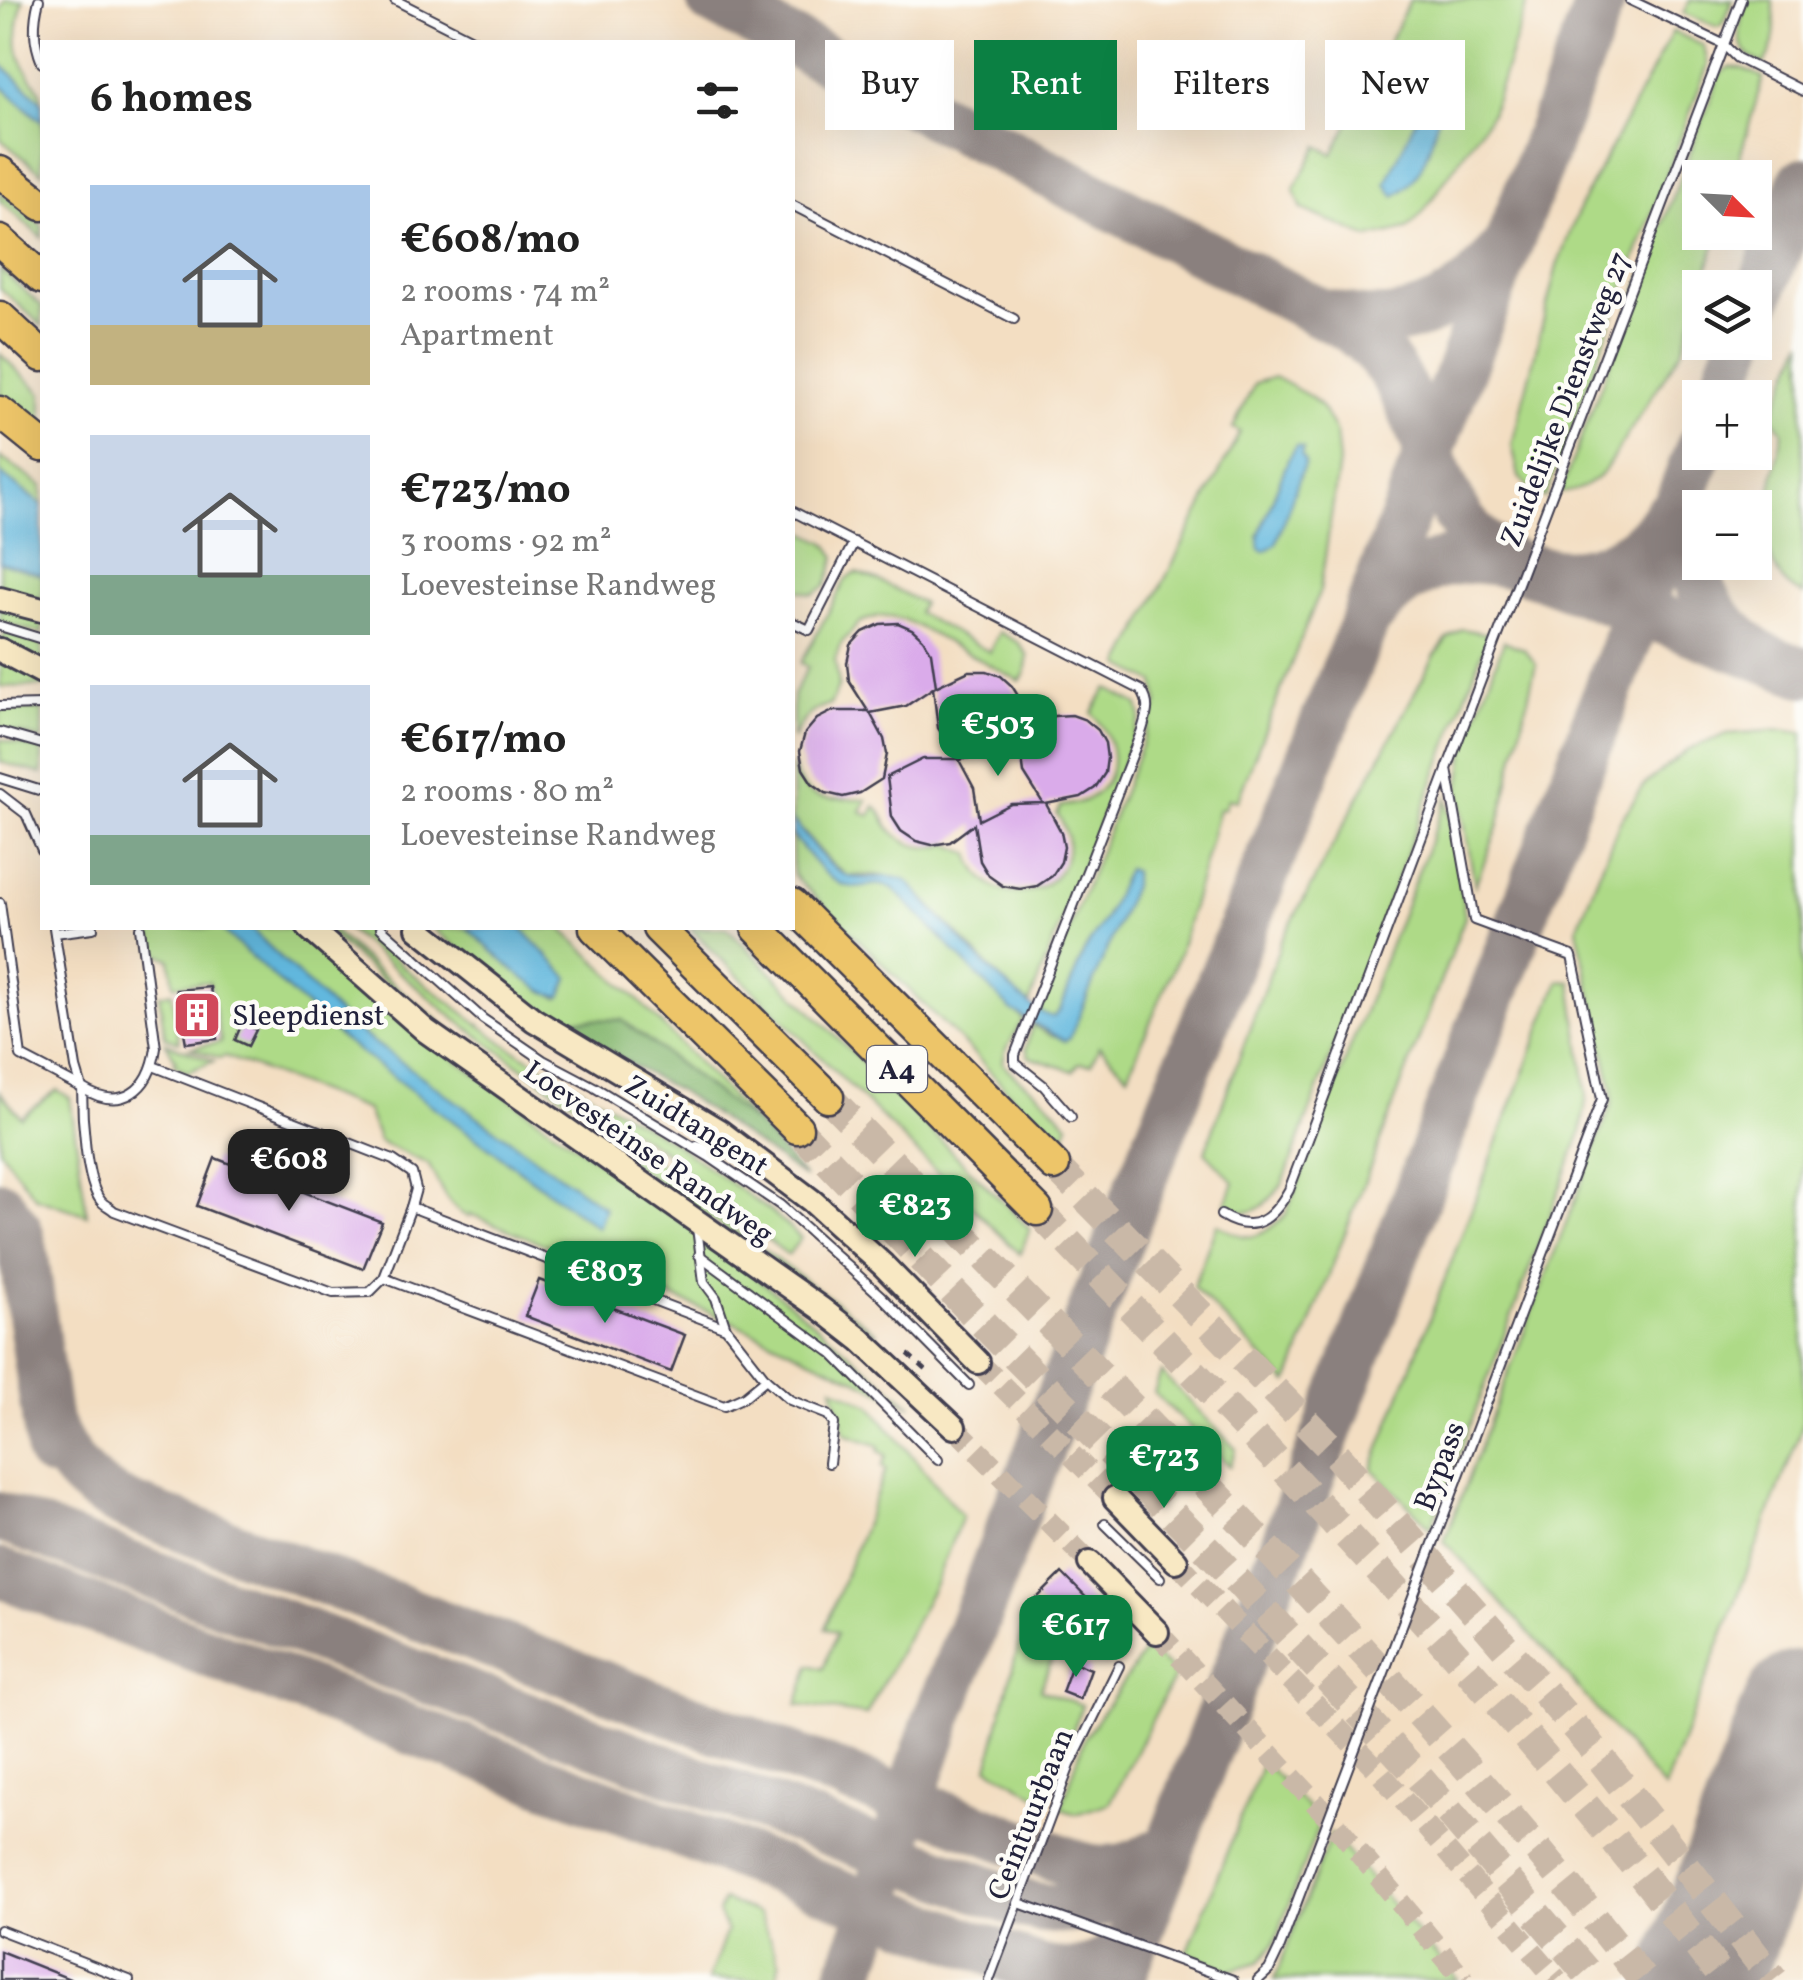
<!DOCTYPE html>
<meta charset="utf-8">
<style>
:root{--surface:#fff;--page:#f6f6f6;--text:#222;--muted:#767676;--accent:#0b8043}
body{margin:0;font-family:Vollkorn,serif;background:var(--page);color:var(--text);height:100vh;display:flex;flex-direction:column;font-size:38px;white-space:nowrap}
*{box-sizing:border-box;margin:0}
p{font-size:32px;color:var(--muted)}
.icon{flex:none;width:55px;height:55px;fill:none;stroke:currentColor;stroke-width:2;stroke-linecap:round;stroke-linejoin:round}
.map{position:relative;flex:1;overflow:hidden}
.sheet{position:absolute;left:40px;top:40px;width:755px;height:890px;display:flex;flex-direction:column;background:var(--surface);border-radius:0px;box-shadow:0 10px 40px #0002}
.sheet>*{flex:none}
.guide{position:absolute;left:825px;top:40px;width:828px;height:90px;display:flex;gap:20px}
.needle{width:65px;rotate:114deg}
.fabs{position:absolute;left:1682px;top:160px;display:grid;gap:20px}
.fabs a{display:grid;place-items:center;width:90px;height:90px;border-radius:0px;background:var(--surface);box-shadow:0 10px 40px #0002;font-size:50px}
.price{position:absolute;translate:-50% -85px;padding:0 22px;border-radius:20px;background:var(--accent);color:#fff;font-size:32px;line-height:65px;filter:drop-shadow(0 2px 5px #0008)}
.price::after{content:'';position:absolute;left:50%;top:60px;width:30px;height:22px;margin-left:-15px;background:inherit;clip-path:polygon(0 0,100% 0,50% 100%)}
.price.on{background:#222;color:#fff}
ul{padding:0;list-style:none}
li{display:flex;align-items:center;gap:30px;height:250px;padding:0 50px}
li span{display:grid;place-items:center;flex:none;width:280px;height:200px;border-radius:0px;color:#555}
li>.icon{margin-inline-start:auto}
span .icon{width:120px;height:120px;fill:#fffc;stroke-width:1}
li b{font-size:42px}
h2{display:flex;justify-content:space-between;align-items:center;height:120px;padding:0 50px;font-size:42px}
.chip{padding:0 35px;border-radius:0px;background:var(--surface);box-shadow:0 10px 40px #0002;font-size:35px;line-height:90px}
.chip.on{background:var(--accent);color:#fff}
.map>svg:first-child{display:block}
.green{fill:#aeda87;stroke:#687e61;stroke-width:2.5;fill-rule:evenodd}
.forest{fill:#8aba74;stroke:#566e58;stroke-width:2.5}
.water{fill:#62b8de;stroke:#426d8c;stroke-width:2.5}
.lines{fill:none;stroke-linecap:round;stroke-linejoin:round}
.taxiway{stroke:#8a807e;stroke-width:50}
.runway{stroke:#8a807e;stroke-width:122}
.building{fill:#daabea;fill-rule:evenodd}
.secondary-tunnel{stroke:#c9b8a7;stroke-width:22;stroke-dasharray:22 11;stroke-linecap:butt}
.highway-tunnel{stroke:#c9b8a7;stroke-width:30;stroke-dasharray:30 15;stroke-linecap:butt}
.lane-casing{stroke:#413e4f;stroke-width:12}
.secondary-casing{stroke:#413e4f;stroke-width:28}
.highway-casing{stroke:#413e4f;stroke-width:35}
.path{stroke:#413e4f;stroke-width:4;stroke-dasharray:8 8;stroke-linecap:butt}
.lane{stroke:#fff;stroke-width:8}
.secondary{stroke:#f8e8c3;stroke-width:22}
.highway{stroke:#edc569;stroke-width:30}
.labels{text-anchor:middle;stroke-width:9;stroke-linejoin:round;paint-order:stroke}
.shield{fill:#fdfcf7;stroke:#646373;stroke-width:2.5}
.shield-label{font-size:28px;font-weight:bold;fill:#22223b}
.street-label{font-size:30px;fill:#22223b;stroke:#fdfcf7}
.poi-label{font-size:30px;fill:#22223b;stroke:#fdfcf7;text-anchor:start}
</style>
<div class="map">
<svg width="1803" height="1980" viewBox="0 0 1803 1980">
<rect width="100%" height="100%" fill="#fdfcf7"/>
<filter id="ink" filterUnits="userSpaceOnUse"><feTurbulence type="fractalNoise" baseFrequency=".01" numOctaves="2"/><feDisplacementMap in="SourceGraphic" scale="20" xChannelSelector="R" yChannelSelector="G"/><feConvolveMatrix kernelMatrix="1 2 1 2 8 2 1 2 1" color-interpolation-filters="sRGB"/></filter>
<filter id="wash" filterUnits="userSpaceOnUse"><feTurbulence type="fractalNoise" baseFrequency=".0048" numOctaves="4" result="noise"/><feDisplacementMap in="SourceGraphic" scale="40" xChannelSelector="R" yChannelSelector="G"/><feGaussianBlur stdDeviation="2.25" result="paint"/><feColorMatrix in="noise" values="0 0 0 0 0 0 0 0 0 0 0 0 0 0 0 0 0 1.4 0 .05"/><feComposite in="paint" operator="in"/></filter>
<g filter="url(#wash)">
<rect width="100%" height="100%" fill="#f3dec2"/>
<!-- green -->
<g class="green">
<path d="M5,0H23C17,23 13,44 24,66C30,79 42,87 42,102L0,63V10Z"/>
<path d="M1410,0H1528L1491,114L1422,214L1407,229L1369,238L1302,209L1294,189L1318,146L1333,154ZM1428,101L1433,103L1439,113L1417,174Z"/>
<path d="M1690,0H1733L1722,26L1718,27L1683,13Z"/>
<path d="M1748,0H1772C1777,22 1776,45 1764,64C1732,53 1737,25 1748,0Z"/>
<path d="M1673,31L1704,46L1708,65L1545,498L1531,490L1519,477L1512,445L1557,266L1581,204Z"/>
<path d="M1730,67L1741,68L1763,77L1734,177L1700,178V232L1719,233L1683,348L1603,473C1589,485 1579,491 1560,493L1720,74Z"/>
<path d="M0,85L42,122V173L0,139Z"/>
<path d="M0,192L42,226V238L0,201Z"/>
<path d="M0,269L42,306V326L0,288Z"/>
<path d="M1803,340V595C1743,568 1774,479 1783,431L1772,417Z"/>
<path d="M0,354L42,393V432L0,398Z"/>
<path d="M1274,377L1311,397L1323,409L1336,433L1339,463L1320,591L1237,801L1228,799L1224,809H1219L1179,954L1128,1075L1099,1046L1091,1064L1079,1063L1073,1071L1029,1057L1026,1048L1032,1025L1050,1035L1070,1038L1133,886V871L1127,869L1106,917L1084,952L1060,1010L1054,1017L1047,1018L1038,1010L1158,702L1155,683L1121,665L1240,432L1233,428L1255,383ZM1297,447L1303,449L1301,454L1262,546L1258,537L1288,460Z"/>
<path d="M0,457L42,486V505L0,473Z"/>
<path d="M792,526L826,543L836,557L826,586L813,594L793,589Z"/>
<path d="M0,562L42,575V600L0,588Z"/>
<path d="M856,573L877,580L922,603L918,613L990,652L999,632L1019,643L1028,656L1025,673L1020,681L903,619L878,616L860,622L840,645L835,660L839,685L831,704C811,709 800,721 793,740V695L808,667L801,663L846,579Z"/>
<path d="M0,607L42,621V634L0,622Z"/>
<path d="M1462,629L1489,634L1283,1183C1269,1203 1250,1224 1226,1204L1234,1182L1205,1152L1281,942L1435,655L1447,639Z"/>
<path d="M6,632L42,644V667L0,644Z"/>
<path d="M1504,641L1524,649L1536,664L1498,828L1475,885L1459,793L1466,744Z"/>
<path d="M0,654L42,677V686L0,687Z"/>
<path d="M1107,688L1138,705L1141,718L1029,1004L1018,997L907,881L875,875L847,876L831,863L793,820L792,765C808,811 833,795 867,800L861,811L870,816L875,806C882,812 883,818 888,826C902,846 927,852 949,844L970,854C995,932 1101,879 1057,814L1061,806C1116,802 1127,751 1092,713Z"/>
<path d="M42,709V740L0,728V710Z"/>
<path d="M1782,730L1803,733V1425L1664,1789L1550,1655L1444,1541L1612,1103V1088L1577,929L1619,823L1644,785L1689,749L1727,734Z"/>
<path d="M0,739L42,750V774L0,762Z"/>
<path d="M1447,797L1465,917L1288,1383L1193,1287L1217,1224C1248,1244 1261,1239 1286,1214Z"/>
<path d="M792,836C808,853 829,885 854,886C871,887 874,880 893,888L1023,1019L1005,1052L1003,1063C1013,1077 1027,1084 1040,1095C1051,1103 1058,1115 1069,1124L1060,1149L975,1055L793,875Z"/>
<path d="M150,928H220L342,1039L598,1228L604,1208L351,1026L250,928H296L379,1005L704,1237L793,1306L912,1406L726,1319L470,1214L468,1217C444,1205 441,1186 428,1164L379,1142L367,1110L225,1056L220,1058L190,1048L221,1042L209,982L174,985L170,959L154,952Z"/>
<path d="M323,928H330C399,993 473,1050 552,1102C585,1124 621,1136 653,1158C673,1173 689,1194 709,1210C764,1252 821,1290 876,1332V1335L428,1021Z"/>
<path d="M346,928H361L408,971L508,1046L673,1142L770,1211L801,1238L788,1255L715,1200L667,1153L629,1129L561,1095L455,1019Z"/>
<path d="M432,928H467L516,971L558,998L569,978L521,928H561L639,1001L760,1127L622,1020L553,1019L507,987Z"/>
<path d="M690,928H727L1030,1229L1020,1254Z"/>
<path d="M1559,981L1571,982L1587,1095L1581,1133L1431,1528L1372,1469Z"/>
<path d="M172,992L179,1042L165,1037L159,995Z"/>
<path d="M166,1043L214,1061L187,1072L174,1064L176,1061Z"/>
<path d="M57,1090L70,1098L87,1215L36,1198L0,1150V1092L21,1117Z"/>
<path d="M1161,1372L1236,1449L1230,1466L1154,1393Z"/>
<path d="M833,1387L870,1405L962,1516L936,1582L866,1715L797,1705L810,1665L823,1669L837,1633L825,1628L886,1469L882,1467L886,1455L879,1451L880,1446L845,1434Z"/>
<path d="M1024,1623L1054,1654L1040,1690L1082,1705L1048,1802L988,1767Z"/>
<path d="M1146,1649L1176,1673L1110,1803L1076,1814L1061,1809L1085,1737Z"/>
<path d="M1263,1761L1320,1821L1274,1944L1259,1962L1228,1971L1187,1953Z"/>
<path d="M1331,1834L1458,1980H1274Z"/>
<path d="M723,1900L759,1914L780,1963L776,1980H708L727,1931L718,1913Z"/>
</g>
<!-- forest -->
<path class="forest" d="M553,1019L622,1020L760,1127L805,1178L693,1100Z"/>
<!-- water -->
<g class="water">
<path d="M0,63L42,102V122L0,85Z"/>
<path d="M1427,101L1434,103L1439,113C1432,141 1422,183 1394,196L1386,184L1423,103Z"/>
<path d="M1297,446L1303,448L1301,454L1305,462L1276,544L1265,551L1260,549L1258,537L1288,460Z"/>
<path d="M0,473L42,505V575L0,562Z"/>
<path d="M792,820C808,837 828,871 851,877C870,881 888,872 907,881C931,907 1026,1016 1054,1017L1060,1010L1084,952L1106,917L1127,869L1133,871V886L1070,1038L1065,1041L1011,1010L893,888C877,882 870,886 854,887C829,887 807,852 793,836Z"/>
<path d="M220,928H250L351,1026L605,1208L598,1228L342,1039Z"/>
<path d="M467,928H521L569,978L561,997C532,993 490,948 467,928Z"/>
</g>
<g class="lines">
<!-- taxiway -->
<g class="taxiway">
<path d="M711,0L1350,328C1421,380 1418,454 1461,520C1475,540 1494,552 1514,564L1803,672"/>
<path d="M1755,306L1803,182"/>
<path d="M1329,314C1394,335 1460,309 1500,254"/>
<path d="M1720,398L1741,342"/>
<path d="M1684,498C1687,540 1691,584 1718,618C1728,630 1742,641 1753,651"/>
<path d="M1372,613C1396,580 1438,557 1479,559C1503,560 1525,568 1548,572C1596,580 1642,555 1667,516"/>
<path d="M0,1205L18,1231L23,1250L51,1452"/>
<path d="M46,1418C65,1462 82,1486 128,1506L1077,1865C1104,1874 1129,1871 1153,1855"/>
<path d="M0,1517L1019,1903C1075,1919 1130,1902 1164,1854"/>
<path d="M0,1573L1038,1969C1081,1980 1113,1966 1139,1931"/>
<path d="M849,1980L936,1724L1143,1178L1364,624L1601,0"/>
<path d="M1120,1980L1700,448"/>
</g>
<!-- runway -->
<path class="runway" d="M1701,1980L1803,1711"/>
</g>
<g id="blocks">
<!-- building -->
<g class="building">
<path d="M898,623L912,629L923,639L931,652L936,686L906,706L870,713L884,739L887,754L882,779L860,793L843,797L826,793L812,783L803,769L800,751L805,733L817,719L833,711H868L849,681L847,663L851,645L863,632L880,624Z"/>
<path d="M969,671H987L1001,676L1012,686L1020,699L1024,730L1054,716L1072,715L1086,720L1098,730L1105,743L1107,758L1105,773L1095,788L1081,797L1046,804L1061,832L1064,847L1061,862L1052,876L1037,886L1020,889L1003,886L989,876L980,861L974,824L950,842L932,845L916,841L901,831L892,817L887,777L923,759H958L938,728L933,688ZM1019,737L1024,773L1043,803L1011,804L979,820L974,788L959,760L995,753Z"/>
<path d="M210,987L217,1039L186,1043L176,990Z"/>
<path d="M242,1023L256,1030L248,1046L235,1040Z"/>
<path d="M215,1158L382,1222L363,1269L197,1206Z"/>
<path d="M539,1280L685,1335L671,1372L525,1316Z"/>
<path d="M1062,1573L1109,1621L1082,1648L1035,1600Z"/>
<path d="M1073,1662L1091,1669L1080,1699L1062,1692Z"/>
<path d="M0,1951L70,1979V1980H0Z"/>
</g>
</g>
</g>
<g filter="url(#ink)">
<use href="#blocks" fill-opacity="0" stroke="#413e4f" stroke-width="2.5"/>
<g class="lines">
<!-- secondary-tunnel -->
<g class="secondary-tunnel">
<path d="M978,1362L1115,1498"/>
<path d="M954,1427L1090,1563"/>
<path d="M1176,1561L1375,1767L1557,1980"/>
<path d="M1157,1632L1336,1825L1464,1980"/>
</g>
<!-- highway-tunnel -->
<g class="highway-tunnel">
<path d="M828,1097C1107,1385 1397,1664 1643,1980"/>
<path d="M797,1128L990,1331L1217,1559L1413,1770L1593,1980"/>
<path d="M1054,1165L1329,1446L1588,1742L1774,1980"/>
<path d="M1037,1210C1276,1458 1516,1705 1724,1980"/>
</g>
<!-- lane casing -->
<g class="lane-casing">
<g id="lane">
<path d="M39,0C33,23 33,41 42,63"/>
<path d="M395,0L478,42"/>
<path d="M1630,0L1723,44L1737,58L1803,91"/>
<path d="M792,205L1014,319"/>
<path d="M792,511L1141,690C1151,704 1147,714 1142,730L1015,1055V1063L1044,1086L1071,1117"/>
<path d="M792,622L809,630L854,542"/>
<path d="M0,626L42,639"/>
<path d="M0,706L42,705"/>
<path d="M0,732L42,744"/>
<path d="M0,778L42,791"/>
<path d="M0,794L26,814L42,850"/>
<path d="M0,903L21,1056L82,1088C82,1112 85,1183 101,1201C104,1205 110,1207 114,1211L333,1293L370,1292L384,1278L724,1406L744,1397L766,1379"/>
<path d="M54,928L76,1068L82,1088C122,1113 150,1090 156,1048L140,928"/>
<path d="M381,928L483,1019L543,1060L594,1087L708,1156L780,1205L881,1296L969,1385"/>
<path d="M55,933L93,928"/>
<path d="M153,1066L393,1160L412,1173L416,1189L411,1207L726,1328L766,1379L790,1400L828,1415L834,1424L829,1463"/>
<path d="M697,1146L741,1157"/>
<path d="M1221,1215C1254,1235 1272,1220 1289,1190L1447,770"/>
<path d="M697,1228L704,1282L716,1298L726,1328"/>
<path d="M699,1255L833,1354L938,1460"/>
<path d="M384,1278L411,1207"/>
<path d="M1105,1524L1160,1578"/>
<path d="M1019,1903L1233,1980"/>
<path d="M0,1930L129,1980"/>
<path d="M989,1980L1070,1765L1119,1666"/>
<path d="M1258,1980L1269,1970L1279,1949L1602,1099L1572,956L1474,920L1447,769L1741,0"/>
</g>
</g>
<!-- secondary casing -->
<g class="secondary-casing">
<g id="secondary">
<path d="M0,599L42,610"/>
<path d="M0,650L42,672"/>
<path d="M309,928L426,1031L820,1308L861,1340L954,1427"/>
<path d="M418,928L534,1020L719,1131L812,1201L883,1265L978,1362"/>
<path d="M1115,1498L1176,1561"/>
<path d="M1090,1563L1157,1632"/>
</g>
</g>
<!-- highway casing -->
<g class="highway-casing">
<g id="highway">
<path d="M0,172L42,205"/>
<path d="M0,241L42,278"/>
<path d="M0,317L42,356"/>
<path d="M0,412L42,446"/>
<path d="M792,904L1054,1165"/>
<path d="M595,928L797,1128"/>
<path d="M658,928L828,1097"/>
<path d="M757,928L1037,1210"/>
</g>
</g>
<!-- path -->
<g class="path">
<path d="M579,1112L627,1134L661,1158L705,1200"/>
<path d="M908,1354L927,1371"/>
</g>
<!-- lane -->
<use href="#lane" class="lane"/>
<!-- secondary -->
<use href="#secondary" class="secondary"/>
<!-- highway -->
<use href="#highway" class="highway"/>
</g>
</g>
<!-- icons -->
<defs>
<g id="building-square" transform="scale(2.5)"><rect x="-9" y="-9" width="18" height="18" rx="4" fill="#d1495b" stroke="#fdfcf7"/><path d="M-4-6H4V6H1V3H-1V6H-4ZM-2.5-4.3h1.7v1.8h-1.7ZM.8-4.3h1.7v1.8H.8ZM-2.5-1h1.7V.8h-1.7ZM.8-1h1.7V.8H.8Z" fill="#fff"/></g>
</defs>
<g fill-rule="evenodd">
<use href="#building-square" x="197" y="1015"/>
</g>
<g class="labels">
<!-- shield labels -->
<rect class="shield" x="867" y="1046" width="60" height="46" rx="8"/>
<g class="shield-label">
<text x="897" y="1079">A4</text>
</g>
<!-- street labels -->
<g class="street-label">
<text transform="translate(1565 399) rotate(-69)" y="10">Zuidelijke Dienstweg 27</text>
<text transform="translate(697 1125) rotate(32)" y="10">Zuidtangent</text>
<text transform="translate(649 1152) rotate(35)" y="10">Loevesteinse Randweg</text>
<text transform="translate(1439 1466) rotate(-69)" y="10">Bypass</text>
<text transform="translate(1030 1814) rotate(-68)" y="10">Ceintuurbaan</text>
</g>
<!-- poi labels -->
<g class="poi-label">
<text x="232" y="1025">Sleepdienst</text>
</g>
</g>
</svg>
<div class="fabs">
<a><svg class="needle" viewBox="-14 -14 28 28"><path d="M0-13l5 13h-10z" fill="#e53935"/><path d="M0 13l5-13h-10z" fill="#767676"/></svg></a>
<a><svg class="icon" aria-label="layers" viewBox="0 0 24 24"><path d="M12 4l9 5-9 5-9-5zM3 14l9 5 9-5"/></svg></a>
<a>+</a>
<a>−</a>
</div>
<b class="price" style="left:998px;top:779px">€503</b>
<b class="price on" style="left:289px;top:1214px">€608</b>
<b class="price" style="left:915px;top:1260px">€823</b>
<b class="price" style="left:605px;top:1326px">€803</b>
<b class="price" style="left:1164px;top:1511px">€723</b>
<b class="price" style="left:1076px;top:1680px">€617</b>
<div class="guide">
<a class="chip">Buy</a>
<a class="chip on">Rent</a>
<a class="chip">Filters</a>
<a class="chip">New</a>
</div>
<section class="sheet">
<h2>6 homes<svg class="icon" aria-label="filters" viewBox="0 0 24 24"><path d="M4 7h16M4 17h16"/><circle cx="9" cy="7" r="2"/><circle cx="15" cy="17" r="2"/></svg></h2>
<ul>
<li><span style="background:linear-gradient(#a9c7e8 70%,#c2b280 0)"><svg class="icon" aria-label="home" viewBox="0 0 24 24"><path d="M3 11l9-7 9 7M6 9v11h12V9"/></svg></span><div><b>€608/mo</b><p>2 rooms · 74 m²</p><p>Apartment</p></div></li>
<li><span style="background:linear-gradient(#c9d6e8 70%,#7fa58c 0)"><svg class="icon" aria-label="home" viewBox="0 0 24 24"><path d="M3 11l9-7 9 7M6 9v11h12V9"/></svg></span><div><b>€723/mo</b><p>3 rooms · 92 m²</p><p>Loevesteinse Randweg</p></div></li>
<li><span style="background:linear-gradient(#c9d6e8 75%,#7fa58c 0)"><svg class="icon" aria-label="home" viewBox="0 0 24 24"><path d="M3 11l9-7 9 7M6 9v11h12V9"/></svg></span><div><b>€617/mo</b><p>2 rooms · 80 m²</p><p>Loevesteinse Randweg</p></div></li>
</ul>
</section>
</div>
